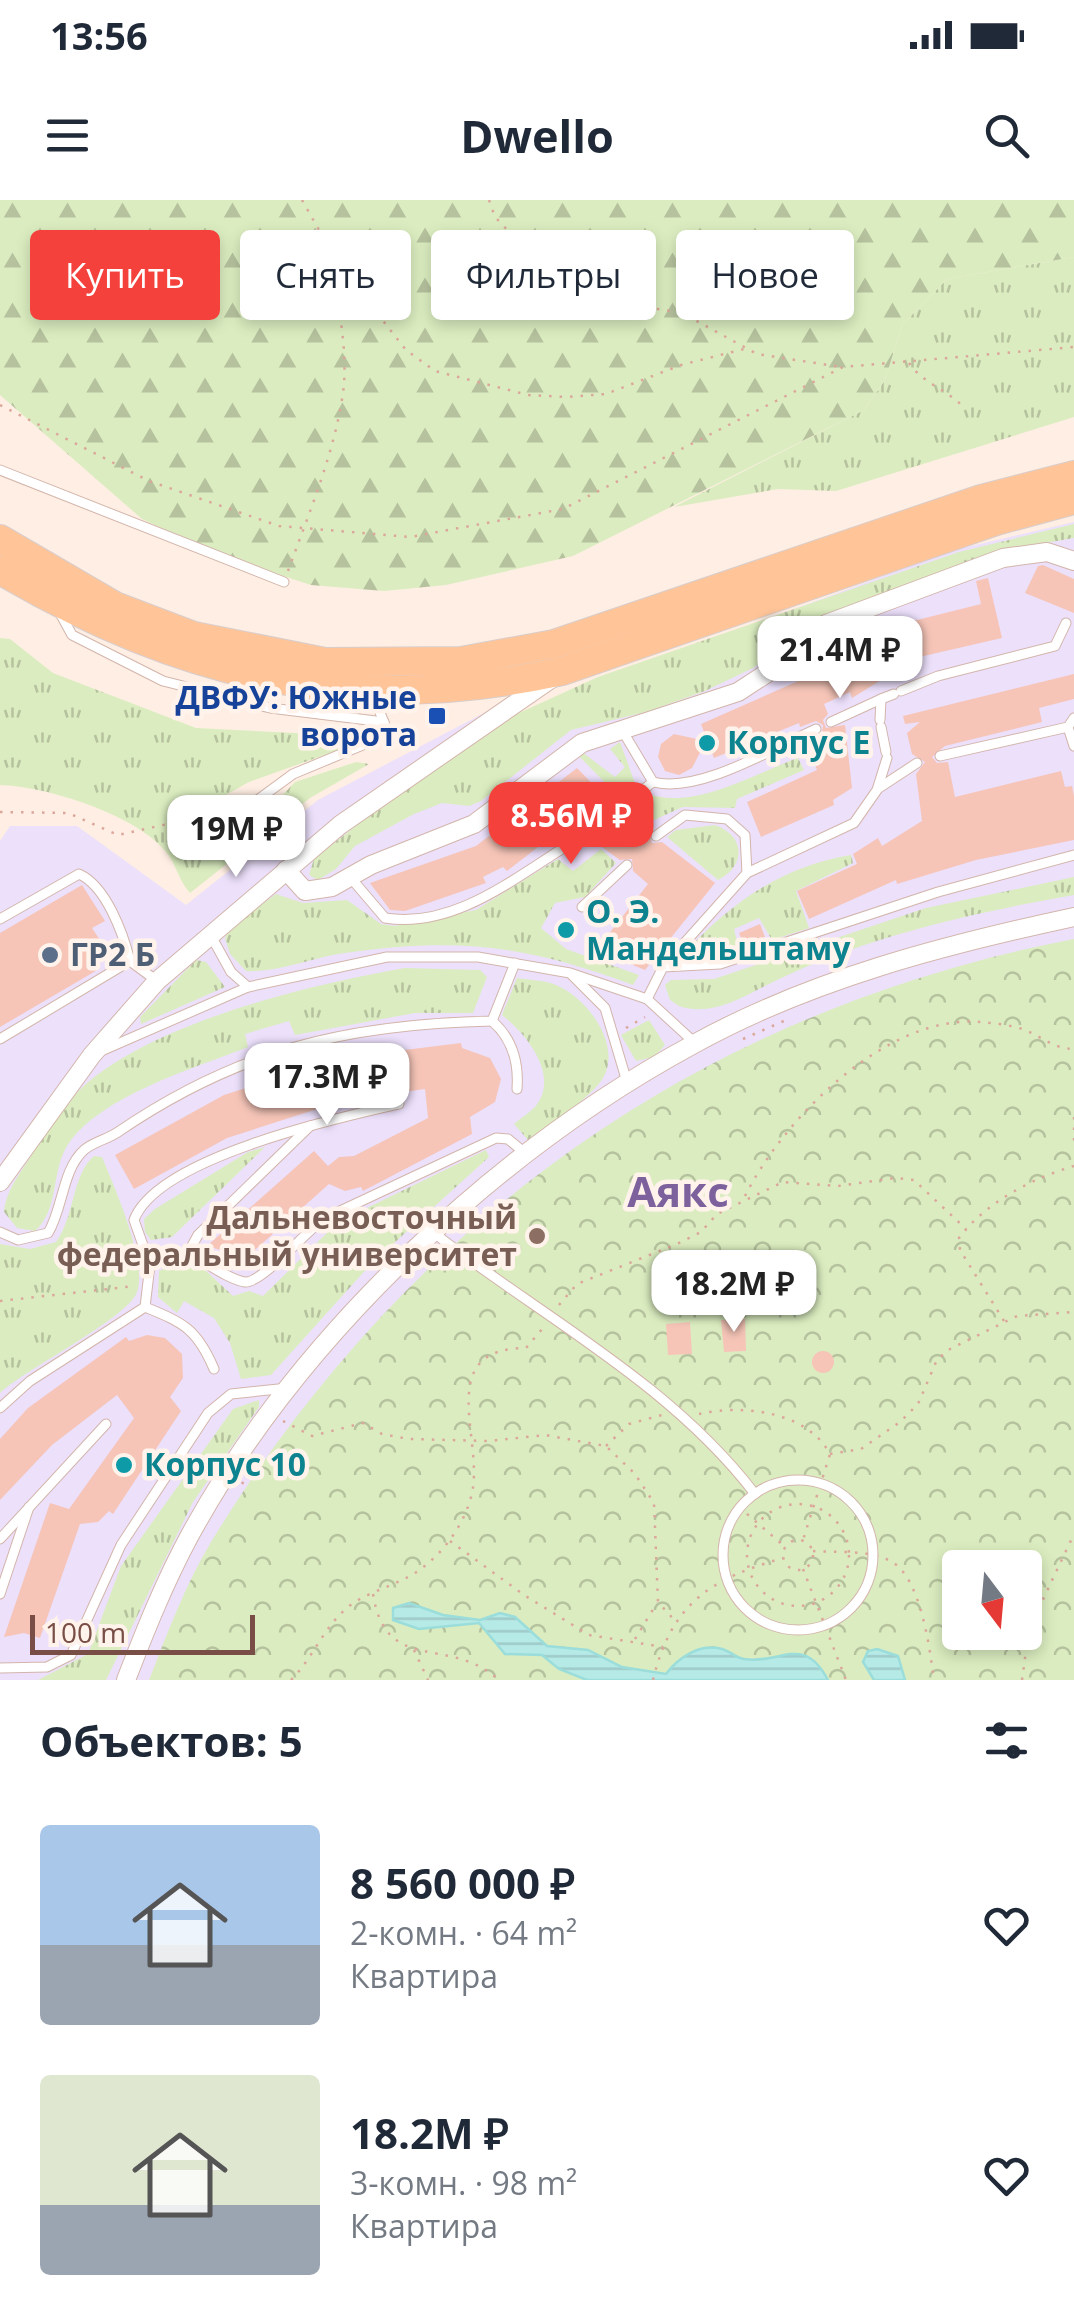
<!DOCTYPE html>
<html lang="ru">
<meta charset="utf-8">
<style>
:root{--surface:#fff;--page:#f6f6f7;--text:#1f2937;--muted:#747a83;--accent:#f4413c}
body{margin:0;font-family:"Open Sans",sans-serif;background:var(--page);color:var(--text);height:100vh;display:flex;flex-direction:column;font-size:38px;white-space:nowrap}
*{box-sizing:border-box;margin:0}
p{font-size:32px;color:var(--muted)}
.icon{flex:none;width:55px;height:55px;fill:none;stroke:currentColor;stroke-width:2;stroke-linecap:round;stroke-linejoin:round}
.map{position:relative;height:1480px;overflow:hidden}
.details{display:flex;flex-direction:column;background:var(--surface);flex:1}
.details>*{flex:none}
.guide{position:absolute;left:30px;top:30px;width:1015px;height:90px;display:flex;gap:20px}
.needle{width:65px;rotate:164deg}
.buttons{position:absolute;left:942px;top:1350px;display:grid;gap:20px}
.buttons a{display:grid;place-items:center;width:100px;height:100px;border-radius:10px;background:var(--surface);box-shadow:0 5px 15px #0003;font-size:50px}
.scale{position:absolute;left:30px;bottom:25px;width:225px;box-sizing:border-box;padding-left:10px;border:5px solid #794e46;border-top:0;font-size:28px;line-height:35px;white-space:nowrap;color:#794e46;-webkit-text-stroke:8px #fff3eb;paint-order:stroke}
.price{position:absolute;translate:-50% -85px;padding:0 22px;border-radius:20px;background:#fff;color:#222;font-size:32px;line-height:65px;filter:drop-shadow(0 2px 5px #0008)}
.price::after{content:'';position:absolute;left:50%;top:60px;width:30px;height:22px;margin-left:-15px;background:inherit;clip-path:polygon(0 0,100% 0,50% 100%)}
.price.selected{background:var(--accent);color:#fff}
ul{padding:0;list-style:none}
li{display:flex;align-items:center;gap:30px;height:250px;padding:0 40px}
li span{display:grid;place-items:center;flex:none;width:280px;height:200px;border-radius:10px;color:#555}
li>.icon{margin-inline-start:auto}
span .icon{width:120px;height:120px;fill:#fffc;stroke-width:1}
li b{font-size:42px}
h2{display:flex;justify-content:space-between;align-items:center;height:120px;padding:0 40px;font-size:42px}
.tag{padding:0 35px;border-radius:10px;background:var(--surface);box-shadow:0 5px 15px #0003;font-size:35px;line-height:90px}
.tag.selected{background:var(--accent);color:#fff}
.status{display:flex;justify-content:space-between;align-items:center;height:70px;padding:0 50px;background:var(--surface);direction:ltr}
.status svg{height:28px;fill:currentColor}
header{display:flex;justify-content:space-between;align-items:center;height:130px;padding:0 40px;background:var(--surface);font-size:45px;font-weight:700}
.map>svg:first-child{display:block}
.education{fill:#ece0fb;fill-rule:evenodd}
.grass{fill:url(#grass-tufts)}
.forest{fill:url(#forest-firs)}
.park{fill:url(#park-crowns);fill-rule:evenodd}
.water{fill:url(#water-rules);stroke:#9addda;stroke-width:2.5}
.building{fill:#f6c5b8}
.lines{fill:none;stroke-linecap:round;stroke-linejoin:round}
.service-casing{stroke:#d3b5ab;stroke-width:11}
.minor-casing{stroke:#d3b5ab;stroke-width:20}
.primary-casing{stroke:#d9cdcb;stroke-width:30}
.path{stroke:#dca79b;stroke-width:2.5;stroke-dasharray:2.5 8;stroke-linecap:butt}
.service{stroke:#fff;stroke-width:9}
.minor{stroke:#fff;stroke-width:18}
.primary{stroke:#ffc599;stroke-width:28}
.transit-dot{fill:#1a4fb4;stroke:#fff3eb;stroke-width:4}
.culture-dot{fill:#0f9aa8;stroke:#fff3eb;stroke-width:4}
.service-dot{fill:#5c6f8a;stroke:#fff3eb;stroke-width:4}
.education-dot{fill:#8d6e63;stroke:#fff3eb;stroke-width:4}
.labels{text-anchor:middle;stroke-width:9;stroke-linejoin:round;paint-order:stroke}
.transit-label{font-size:32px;font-weight:bold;fill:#164399;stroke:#fff3eb;text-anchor:end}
.culture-label{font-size:32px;font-weight:bold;fill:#0d838f;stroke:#fff3eb;text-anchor:start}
.service-label{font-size:32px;font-weight:bold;fill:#4e5e75;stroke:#fff3eb;text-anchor:start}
.education-label{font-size:32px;font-weight:bold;fill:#785e54;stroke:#fff3eb;text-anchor:end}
.district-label{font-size:42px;font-weight:bold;fill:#7d619d;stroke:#fff3eb}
</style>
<div class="status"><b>13:56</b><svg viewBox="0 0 49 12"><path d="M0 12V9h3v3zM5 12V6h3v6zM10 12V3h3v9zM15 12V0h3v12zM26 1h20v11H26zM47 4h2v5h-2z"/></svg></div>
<header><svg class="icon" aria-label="menu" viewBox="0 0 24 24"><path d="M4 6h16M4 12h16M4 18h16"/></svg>Dwello<svg class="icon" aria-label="search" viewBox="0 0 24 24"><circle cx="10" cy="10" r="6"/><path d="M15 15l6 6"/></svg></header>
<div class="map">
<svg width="1074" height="1480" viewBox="0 0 1074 1480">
<defs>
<pattern id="grass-tufts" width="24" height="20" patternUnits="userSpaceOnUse" patternTransform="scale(2.5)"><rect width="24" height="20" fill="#dbedc0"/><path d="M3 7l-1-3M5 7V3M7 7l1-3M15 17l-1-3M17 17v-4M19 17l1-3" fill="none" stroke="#b6c29e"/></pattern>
<pattern id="forest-firs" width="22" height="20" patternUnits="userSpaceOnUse" patternTransform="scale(2.5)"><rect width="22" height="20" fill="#dbedc0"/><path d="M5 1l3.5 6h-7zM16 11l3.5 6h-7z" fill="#b6c29e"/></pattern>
<pattern id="park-crowns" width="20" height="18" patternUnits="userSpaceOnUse" patternTransform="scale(2.5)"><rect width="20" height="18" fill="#dbedc0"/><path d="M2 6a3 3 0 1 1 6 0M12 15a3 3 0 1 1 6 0" fill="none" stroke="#b6c29e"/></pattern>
<pattern id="water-rules" width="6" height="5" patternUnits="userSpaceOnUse" patternTransform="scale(2.5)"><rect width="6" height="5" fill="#b5eae7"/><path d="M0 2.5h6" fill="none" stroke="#9fcac8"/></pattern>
</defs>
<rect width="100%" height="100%" fill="#feeee3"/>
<!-- education -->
<path class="education" d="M1074,322V1480H0V641L10,626H77L186,705L318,600L486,512L501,533L720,437L950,351ZM960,1368H1025V1432H960Z"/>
<!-- grass -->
<g class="grass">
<path d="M1074,57V217L836,291L778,289L674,307L864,210L885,180L902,125L947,79Z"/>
<path d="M1074,324V338L1004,350L819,423L753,468L705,491L646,512L571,530L481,601L469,606L442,603L414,614L355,646L336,669L318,680L309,675L314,659L367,617L510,517L598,477L959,352Z"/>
<path d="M0,438L10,439L53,473L196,528L355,536V544L249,582L192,614L186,623L199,642L214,645L239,641L295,582L356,562L369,564L310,598L190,693C179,681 176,664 166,652C137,615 46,586 0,585Z"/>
<path d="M620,542L637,589L622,600L578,555L582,552L615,577L625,567L610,549Z"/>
<path d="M798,558L804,570L737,599L735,608L683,607L647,623L630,608L644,592C690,613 753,574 798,558Z"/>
<path d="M715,625C746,636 746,666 718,680L667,637L676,630Z"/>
<path d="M601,649L616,663L585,697L555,703L541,728L566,749L639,775L633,785C527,745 457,737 345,753C313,757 278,773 246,771L230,754L225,738L230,728L276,694L303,703L347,700L381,724L395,726L476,710L558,659L573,671Z"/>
<path d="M851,655L853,663L796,691L809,728L772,740L759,718L734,729L739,750L692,762L691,746C736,699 785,666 851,655Z"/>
<path d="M1074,677V695C976,712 869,736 779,779C747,794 714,818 679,806L670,800L665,785L671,780L714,779L926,708Z"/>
<path d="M196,760L206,762L225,787L141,824L140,817Z"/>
<path d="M405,768L480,770L487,777L473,813H415L295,835L289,821L245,834L248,847C195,868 99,896 67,946C51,973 59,1010 35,1031L17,1028L4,1012C6,989 23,970 34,951C51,924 71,894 97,875C173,818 313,784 405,768Z"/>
<path d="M517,778C529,780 544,780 556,785C590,799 628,853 597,886C578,907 550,923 528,940L514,924C521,918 533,911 538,903C558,872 525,833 502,815Z"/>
<path d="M649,820L665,845L654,857L636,861L621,835Z"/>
<path d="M265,947L172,1037L151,1040L145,1032L144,1019L155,1009L248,952Z"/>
<path d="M486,950L489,957L371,1064L271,1175L241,1179L230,1143L214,1118L184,1101L177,1113L158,1097L159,1071L178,1062L205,1070L233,1096L249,1091L263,1096L338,1022Z"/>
<path d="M94,956L102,957C114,986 148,1063 137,1092C128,1118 27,1168 0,1193V1044L30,1049L56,1042C75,1016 72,974 94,956Z"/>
<path d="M259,1200V1207L193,1302L106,1480H38L88,1454L121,1366L233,1209Z"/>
</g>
<!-- forest -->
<path class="forest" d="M0,0H1074V57L947,79L902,125L885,180L864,210L573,356L446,385L384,391L311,385L219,355L142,319L0,195Z"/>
<!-- park -->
<path class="park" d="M1074,739V1480H149C167,1434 185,1385 211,1342C407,1020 703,810 1074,739ZM960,1368H1025V1432H960Z"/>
<!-- water -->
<g class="water">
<path d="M409,1403L443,1415L480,1420L500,1413L515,1417L547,1446L588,1450L622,1467L666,1474C679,1457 700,1443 722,1449C730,1451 736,1458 744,1459C781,1465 803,1433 828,1480H587L559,1469L542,1455L505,1454L479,1423L419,1429L393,1420V1408Z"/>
<path d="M877,1449L898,1456L905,1480H874L863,1462L868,1451Z"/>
</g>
<!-- building -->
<g class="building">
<path d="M1043,365L1074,379V413L1025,393L1038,366Z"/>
<path d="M988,378L1002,438L902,461L904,466L852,498L850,492L824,504L828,514L823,520L826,528L845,525L852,588L833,600L834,605L761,637L747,602L817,570L806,543L822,534L823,525L816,521L800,527L799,523L714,558L701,524L803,479L798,465L826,448L824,442L832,435L879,418L881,429L981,404L976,381Z"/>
<path d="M1074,474V499L1039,508L1042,522L945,546L932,557L937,563L948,562L955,597L1061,571L1065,587L1072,586L1074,596V640L976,660L897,684L896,680L809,719L797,691L857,664L853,654L878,638L882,646L922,621L916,574L925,562L912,554L907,533L920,522L905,524L903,516Z"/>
<path d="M674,534L706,541L692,568L679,575L665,571L658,557L661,544Z"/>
<path d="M577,568L612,604V615L625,614L649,631L652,643L662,642L715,683L645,770L596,750L648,684L633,671L632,659L620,660L592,640L588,628L578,630L569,623L507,671L503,667L483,677L486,683L405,711L390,710L370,683L476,646Z"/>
<path d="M238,602L249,617L229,633L217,619Z"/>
<path d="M82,685L105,721L92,728L100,740L99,769L0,827V733Z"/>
<path d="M760,724L765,737L744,745L739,733Z"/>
<path d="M461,843L462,848L490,858L501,879L495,902L470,917L472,934L363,991L361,987L345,991L329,984L238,1065L227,1052L207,1046L314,951L328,966L339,957L354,956L428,918L425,889L342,901L227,938L134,989L115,955L224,895L340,858Z"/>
<path d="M745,1119L746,1151L724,1152L721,1120Z"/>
<path d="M690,1122L692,1154L668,1155L666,1124Z"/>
<path d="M147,1135L165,1138L182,1154L183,1178L170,1197L181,1211L113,1314L109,1311L98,1322L80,1324L40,1438L24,1433L4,1437L50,1303L69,1309L134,1218L117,1195L52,1245L0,1300V1239L28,1208L126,1137L129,1141Z"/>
<circle cx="823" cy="1162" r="11"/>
</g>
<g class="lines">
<!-- service casing -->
<g class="service-casing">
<g id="service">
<path d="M0,270L284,382"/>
<path d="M60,413L72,435L163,481L270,508L384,522"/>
<path d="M901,491L938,476L1055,446L1066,423"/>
<path d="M880,520L881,499L894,494"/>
<path d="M831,522L881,499"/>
<path d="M881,527L886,552"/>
<path d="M1068,527L1074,546"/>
<path d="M622,530L653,582C698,594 774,548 816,529"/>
<path d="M940,556L1068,527L1074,518"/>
<path d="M879,588L917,563"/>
<path d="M256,601L293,574L382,537L386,528L378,507L366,493"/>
<path d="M618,609L653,582"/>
<path d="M656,636L685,615L727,619L745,635L747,673"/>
<path d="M350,677L385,718C460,730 524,669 585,635"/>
<path d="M582,707L627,665"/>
<path d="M0,719L79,674C106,686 123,733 130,761"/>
<path d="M211,736L231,772L248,787L387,757H478L570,773L647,799L695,843"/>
<path d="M663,767L747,673L854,623L877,590L887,558"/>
<path d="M572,775L605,808L627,882"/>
<path d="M647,799L663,767L720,764L938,692L1074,655"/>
<path d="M492,821C513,839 519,862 517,889"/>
<path d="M0,839L130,761L157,781"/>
<path d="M99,852L248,787"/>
<path d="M0,1032L18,1040L48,1033C63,1009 62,970 84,950C93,942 108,939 118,932C238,850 347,824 492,821L515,763"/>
<path d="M434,1033C542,1117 670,1183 755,1294"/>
<path d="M188,1053L198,1035L310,926"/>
<path d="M150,1065L134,1020C157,958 337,918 399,904"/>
<path d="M214,1169C197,1129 184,1123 145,1107L150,1065L188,1053C204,1061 229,1080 245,1082C261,1084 307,1030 325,1018L496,938L508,939L525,953"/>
<path d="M0,1208L30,1181L145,1107"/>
<circle cx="798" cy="1355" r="75"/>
<path d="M0,1339L106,1224"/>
<path d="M0,1394L29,1307"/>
<path d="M0,1468L47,1467L71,1455L121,1345L208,1213L231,1194L288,1188"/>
</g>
</g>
<!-- minor casing -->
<g class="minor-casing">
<g id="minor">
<path d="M286,670L305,691L332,687L371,665L474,624L582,543L738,492L778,466L826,424L1003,358L1047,352L1074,361"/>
<path d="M0,982L92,855L157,781L340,625L558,474"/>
<path d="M126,1480C145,1431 165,1381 190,1335C299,1136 496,951 694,844C812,779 944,745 1074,717"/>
</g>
</g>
<!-- primary casing -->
<g class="primary-casing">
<g id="primary">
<path d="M0,339L115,406L194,436L325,462L461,461L554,444L981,299L1074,275"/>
<path d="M0,370C183,478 352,517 562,471L996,321L1074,300"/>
</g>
</g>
<!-- path -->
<g class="path">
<path d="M302,0L337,62L406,150L435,171L528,195L566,197L606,194L681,165L748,148"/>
<path d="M489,0L495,17L535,59L571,85L615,102L682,113L757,154L841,167"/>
<path d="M909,163C924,185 948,189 965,209"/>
<path d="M0,205L149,281L279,326L410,337L563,309L843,167L1074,147"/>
<path d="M288,371C309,313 334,254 343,193C349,147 336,98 330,53"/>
<path d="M0,612L68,613L118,635L172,623L193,627L207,620L227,637L254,612"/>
<path d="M626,828L645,817"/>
<path d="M743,839L786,820"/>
<path d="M1074,917V943"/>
<path d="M745,996C784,918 887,814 980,822C995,823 1011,825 1025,830C1044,838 1052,848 1074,849"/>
<path d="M0,1101L135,1086"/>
<path d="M559,1105L577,1084L677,1044L701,1032L717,1014L783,982L838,986L895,978L914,980L966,1029"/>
<path d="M1004,1121L960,1050L959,1038C986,1002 1033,978 1074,966"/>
<path d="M699,1214C742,1204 807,1211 830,1254L803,1340"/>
<path d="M283,1221L312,1236L363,1223L382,1234L409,1239L489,1241L545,1235L606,1246L635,1274L654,1303L658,1402L677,1423"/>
<path d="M606,1246L629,1224L662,1215"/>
<path d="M830,1254L861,1249L900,1222L918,1204L936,1162L946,1151L1017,1116L1074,1112"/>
<path d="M242,1284L253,1266"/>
<circle cx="798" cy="1355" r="51"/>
<path d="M739,1307L784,1346"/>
<circle cx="798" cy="1355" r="15"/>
<path d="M450,1341L524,1395L589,1435L663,1447"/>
<path d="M813,1351C837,1353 871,1349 892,1362C920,1378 929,1444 933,1473"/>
<path d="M803,1369L846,1480"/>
<path d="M373,1394C386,1476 448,1434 499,1480"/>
<path d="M635,1439L657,1403"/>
<path d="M414,1450L428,1480"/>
<path d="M291,1480C313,1458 323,1428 347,1408C362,1395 384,1389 402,1380C435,1365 464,1329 472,1293C484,1239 433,1148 526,1148L543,1128"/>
<path d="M653,1480C672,1402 711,1379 783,1358"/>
<path d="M1022,1480L1029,1429L1074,1334"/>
</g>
<!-- service -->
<use href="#service" class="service"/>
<!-- minor -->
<use href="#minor" class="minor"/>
<!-- primary -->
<use href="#primary" class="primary"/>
</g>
<!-- markers -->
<rect class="transit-dot" x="427" y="506" width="20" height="20" rx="5"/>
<g class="culture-dot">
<circle cx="707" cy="543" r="10"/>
<circle cx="566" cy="730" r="10"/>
<circle cx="124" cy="1265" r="10"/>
</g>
<circle class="service-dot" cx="50" cy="755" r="10"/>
<circle class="education-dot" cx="537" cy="1036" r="10"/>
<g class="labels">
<!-- transit labels -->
<g class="transit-label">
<text x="417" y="509">ДВФУ: Южные<tspan x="417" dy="37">ворота</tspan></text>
</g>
<!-- culture labels -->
<g class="culture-label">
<text x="727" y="554">Корпус E</text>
<text x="586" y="723">О. Э.<tspan x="586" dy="37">Мандельштаму</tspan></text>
<text x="144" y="1276">Корпус 10</text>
</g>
<!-- service labels -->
<g class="service-label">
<text x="70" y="766">ГР2 Б</text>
</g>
<!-- education labels -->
<g class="education-label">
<text x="517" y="1029">Дальневосточный<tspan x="517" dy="37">федеральный университет</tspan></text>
</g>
<!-- district labels -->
<g class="district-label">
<text x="678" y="1007">Аякс</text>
</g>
</g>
</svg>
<div class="buttons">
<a><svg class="needle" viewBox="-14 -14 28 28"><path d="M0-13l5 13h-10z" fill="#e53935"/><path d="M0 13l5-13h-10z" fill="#747a83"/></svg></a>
</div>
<div class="scale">100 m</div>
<b class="price" style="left:840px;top:501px">21.4M ₽</b>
<b class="price selected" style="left:571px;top:667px">8.56M ₽</b>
<b class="price" style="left:236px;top:680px">19M ₽</b>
<b class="price" style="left:327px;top:928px">17.3M ₽</b>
<b class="price" style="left:734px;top:1135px">18.2M ₽</b>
<div class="guide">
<a class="tag selected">Купить</a>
<a class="tag">Снять</a>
<a class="tag">Фильтры</a>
<a class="tag">Новое</a>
</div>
</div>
<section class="details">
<h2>Объектов: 5<svg class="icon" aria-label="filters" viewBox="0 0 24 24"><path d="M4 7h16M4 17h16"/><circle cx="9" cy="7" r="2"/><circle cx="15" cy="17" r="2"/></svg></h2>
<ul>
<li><span style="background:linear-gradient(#a9c7e8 60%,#9aa5b1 0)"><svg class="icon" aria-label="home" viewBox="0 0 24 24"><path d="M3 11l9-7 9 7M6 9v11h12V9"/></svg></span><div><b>8 560 000 ₽</b><p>2-комн. · 64 m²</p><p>Квартира</p></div><svg class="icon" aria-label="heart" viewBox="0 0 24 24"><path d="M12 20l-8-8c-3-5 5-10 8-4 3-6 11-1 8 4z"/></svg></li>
<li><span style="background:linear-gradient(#dfe7d0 65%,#9aa5b1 0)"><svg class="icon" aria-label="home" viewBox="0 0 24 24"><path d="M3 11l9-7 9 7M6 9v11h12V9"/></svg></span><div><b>18.2M ₽</b><p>3-комн. · 98 m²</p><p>Квартира</p></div><svg class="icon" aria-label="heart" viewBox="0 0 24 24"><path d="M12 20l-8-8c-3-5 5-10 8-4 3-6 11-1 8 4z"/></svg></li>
</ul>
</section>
